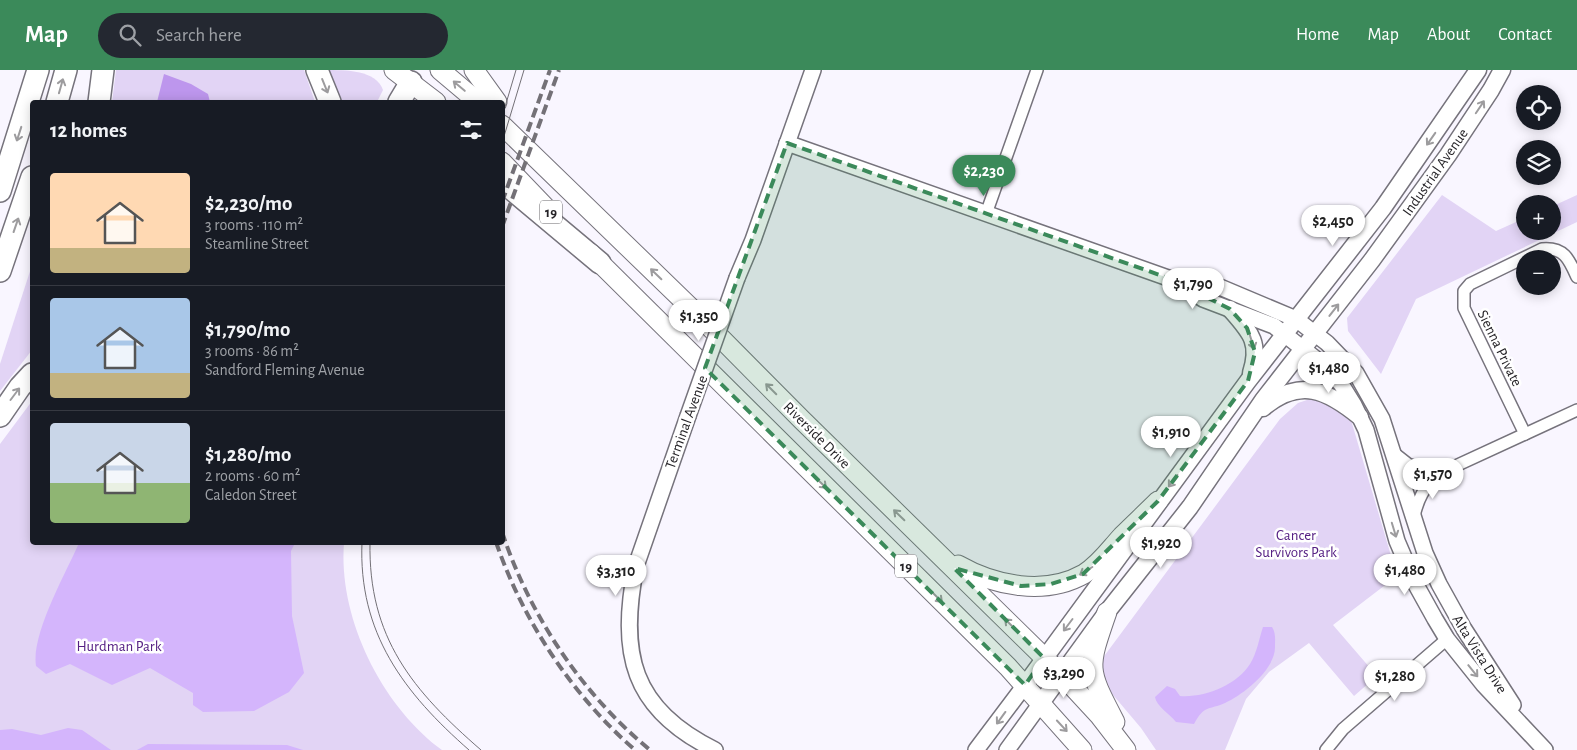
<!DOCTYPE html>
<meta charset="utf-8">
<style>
:root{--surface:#171b24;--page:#242831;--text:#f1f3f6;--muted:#9ea1a6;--line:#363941;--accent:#3b8a5a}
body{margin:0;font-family:"Alegreya Sans",sans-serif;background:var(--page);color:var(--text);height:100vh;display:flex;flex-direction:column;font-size:19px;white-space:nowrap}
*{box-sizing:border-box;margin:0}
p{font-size:16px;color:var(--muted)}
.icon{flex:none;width:28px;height:28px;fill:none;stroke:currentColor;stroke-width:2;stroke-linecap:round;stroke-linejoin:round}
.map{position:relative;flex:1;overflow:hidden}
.details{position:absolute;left:30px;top:30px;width:475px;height:445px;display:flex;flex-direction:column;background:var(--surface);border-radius:5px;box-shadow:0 2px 12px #0003}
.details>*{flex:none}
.controls{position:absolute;left:1516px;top:15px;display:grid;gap:10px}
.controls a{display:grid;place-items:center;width:45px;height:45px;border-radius:50%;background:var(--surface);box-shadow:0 2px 12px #0003;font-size:25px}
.price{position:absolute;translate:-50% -42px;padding:0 11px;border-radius:18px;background:#fff;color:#222;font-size:16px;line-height:32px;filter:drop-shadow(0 1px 2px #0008)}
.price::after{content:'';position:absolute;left:50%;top:30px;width:15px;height:11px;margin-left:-8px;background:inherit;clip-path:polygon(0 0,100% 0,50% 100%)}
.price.selected{background:var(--accent);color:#fff}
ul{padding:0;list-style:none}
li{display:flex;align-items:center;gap:15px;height:125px;padding:0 20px}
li+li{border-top:1px solid var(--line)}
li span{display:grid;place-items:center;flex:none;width:140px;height:100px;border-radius:5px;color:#555}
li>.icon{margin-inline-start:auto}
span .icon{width:60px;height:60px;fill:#fffc;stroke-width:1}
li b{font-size:21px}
h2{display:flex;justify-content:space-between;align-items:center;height:60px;padding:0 20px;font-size:21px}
header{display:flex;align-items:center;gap:30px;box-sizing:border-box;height:70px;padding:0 25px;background:var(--accent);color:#fff}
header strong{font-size:24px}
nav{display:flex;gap:28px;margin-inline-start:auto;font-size:18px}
.search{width:350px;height:45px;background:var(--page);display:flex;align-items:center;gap:12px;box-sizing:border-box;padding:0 18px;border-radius:28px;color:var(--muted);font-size:19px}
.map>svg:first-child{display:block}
.green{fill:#e2d4f5}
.forest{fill:#d4b5fc}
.water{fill:#bd96ed}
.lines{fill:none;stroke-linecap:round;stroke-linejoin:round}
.minor-casing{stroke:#76737c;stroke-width:14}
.tertiary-casing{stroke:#76737c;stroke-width:18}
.secondary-casing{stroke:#76737c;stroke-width:19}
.primary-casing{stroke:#76737c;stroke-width:21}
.motorway-casing{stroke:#76737c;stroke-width:24}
.minor{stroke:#fff;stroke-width:11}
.tertiary{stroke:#fff;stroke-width:15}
.secondary{stroke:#fff;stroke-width:16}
.primary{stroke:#fff;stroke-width:19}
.motorway{stroke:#fff;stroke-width:21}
.tram{stroke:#747177;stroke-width:1}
.rail{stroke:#747177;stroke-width:4;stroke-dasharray:10 5;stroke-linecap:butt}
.tertiary-bridge-casing{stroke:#76737c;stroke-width:18;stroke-linecap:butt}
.tertiary-bridge{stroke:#fff;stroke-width:15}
.oneway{stroke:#9d9c9e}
.marked{fill:#3b8a5a;fill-opacity:0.2;stroke:#3b8a5a;stroke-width:4;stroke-dasharray:10 6;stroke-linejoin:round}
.labels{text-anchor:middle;stroke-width:5;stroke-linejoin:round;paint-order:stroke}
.shield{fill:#fff;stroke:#666568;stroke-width:1}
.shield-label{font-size:14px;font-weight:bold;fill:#252327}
.street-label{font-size:15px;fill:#252327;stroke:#fff}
.park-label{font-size:15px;fill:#562084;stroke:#fff}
</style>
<header>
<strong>Map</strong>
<div class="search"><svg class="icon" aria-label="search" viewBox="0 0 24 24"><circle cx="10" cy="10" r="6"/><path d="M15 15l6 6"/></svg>Search here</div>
<nav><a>Home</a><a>Map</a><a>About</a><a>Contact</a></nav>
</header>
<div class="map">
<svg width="1577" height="680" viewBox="0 0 1577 680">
<rect width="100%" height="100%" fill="#f9f6ff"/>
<!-- green -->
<g class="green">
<path d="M116,0H304L315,32H112Z"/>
<path d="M324,0C347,0 376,0 383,20L377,32H336Z"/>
<path d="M1442,125L1496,161L1525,148V161H1552L1553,136L1577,125V152L1416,229L1381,304L1348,261L1347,248Z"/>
<path d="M32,195V280L0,321V294Z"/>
<path d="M1316,327L1339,336L1351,350L1397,506L1333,555L1377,606L1354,626L1309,573L1269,602L1246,629L1225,680H1156L1141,658L1108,619L1102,605V589L1280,349L1298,333Z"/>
<path d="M32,331V472L344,473C338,548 382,636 442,680H0V374Z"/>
</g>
<!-- forest -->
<g class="forest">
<path d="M79,473H295L291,481L292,546L304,603L289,622L254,641L203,642L193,635V623L150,598L112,615L70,594L46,604L36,596C31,564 66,503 79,473Z"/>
<path d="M1263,557H1272C1276,563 1275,570 1275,576C1276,599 1244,624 1225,633C1209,640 1204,635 1194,654L1176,652C1170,644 1156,636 1155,627L1167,616L1175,619L1180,626C1204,628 1237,615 1250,594C1257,583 1259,569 1263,557Z"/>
<path d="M68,658L82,660L111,680H0V660L12,659L41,665Z"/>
<path d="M148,674L287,675L303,680H137Z"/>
</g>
<!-- water -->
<path class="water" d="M164,4L191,14L208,24L210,32H157Z"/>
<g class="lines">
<!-- minor casing -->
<g class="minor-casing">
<g id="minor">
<path d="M986,144L1037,0"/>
<path d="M1525,364L1464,238V221L1470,214L1542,179C1564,177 1569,189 1577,207"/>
<path d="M1394,383L1408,394L1436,405"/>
<path d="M1414,446C1418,429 1424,418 1436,405L1577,340"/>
<path d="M1326,680L1343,659L1447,569"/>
</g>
</g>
<!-- tertiary casing -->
<g class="tertiary-casing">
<g id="tertiary">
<path d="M787,73L1171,209L1203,229L1274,256L1321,293L1341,314L1354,335L1366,360L1397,471L1415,513L1435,549L1447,569L1483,614L1545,680"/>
<path d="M737,208L753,170L813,0"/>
<path d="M1175,210L1208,212L1296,249L1327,273L1356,303L1382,349L1425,483L1439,514L1464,559L1513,635"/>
<path d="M688,346L636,496C619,583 631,639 715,680"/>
<path d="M976,680L1025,615"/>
<path d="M1007,680L1041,633"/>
</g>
</g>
<!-- secondary casing -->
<g class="secondary-casing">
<g id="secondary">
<path d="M1230,239C1250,262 1261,272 1251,303"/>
<path d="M1263,338C1300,307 1327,320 1360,347"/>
<path d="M1025,615L1248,311L1383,138L1478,0"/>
<path d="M1041,633L1107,542L1190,437L1263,330L1372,190L1448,85L1491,20L1502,0"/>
</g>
</g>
<!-- primary casing -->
<g class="primary-casing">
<g id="primary">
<path d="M394,0L436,32"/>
<path d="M440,0L478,32"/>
<path d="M474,0L497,32"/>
<path d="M502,55L694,241L802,350L1062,605L1099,645L1126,680"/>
<path d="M502,92L548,140"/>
<path d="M590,183L1008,597L1082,680"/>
<path d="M958,495C995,516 1045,526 1084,504C1100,494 1110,479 1122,466C1134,454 1146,443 1158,431"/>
<path d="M1107,542C1087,600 1087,598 1115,652"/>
</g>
</g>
<!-- motorway casing -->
<g class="motorway-casing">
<g id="motorway">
<path d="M317,0L330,32"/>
<path d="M57,32L66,0"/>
<path d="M99,32L103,0"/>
<path d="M399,32L411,12"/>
<path d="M502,111L600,193"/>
<path d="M0,121L38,0"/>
<path d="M0,201L32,107"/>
<path d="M0,346L20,317L32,304"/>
</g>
</g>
<!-- minor -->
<use href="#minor" class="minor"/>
<!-- tertiary -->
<use href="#tertiary" class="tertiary"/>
<!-- secondary -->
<use href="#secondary" class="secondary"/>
<!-- primary -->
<use href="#primary" class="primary"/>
<!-- motorway -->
<use href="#motorway" class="motorway"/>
<!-- tram -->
<g class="tram">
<path d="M502,47L516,0"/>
<path d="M502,73L524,0"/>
<path d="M362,472C358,563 404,623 469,680"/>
<path d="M370,472C368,568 413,621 481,680"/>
</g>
<!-- rail -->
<g class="rail">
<path d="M502,132L550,0"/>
<path d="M502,157L559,0"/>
<path d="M502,462C530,546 582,624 650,680"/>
<path d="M496,472C523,551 572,625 635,680"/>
</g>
<!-- tertiary-bridge casing -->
<g class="tertiary-bridge-casing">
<path id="tertiary-bridge" d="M688,346L737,208"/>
</g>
<!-- tertiary-bridge -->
<use href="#tertiary-bridge" class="tertiary-bridge"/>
</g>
<!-- one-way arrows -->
<defs><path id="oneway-shaft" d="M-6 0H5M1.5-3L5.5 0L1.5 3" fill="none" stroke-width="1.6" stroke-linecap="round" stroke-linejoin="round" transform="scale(1.25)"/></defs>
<g class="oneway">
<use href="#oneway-shaft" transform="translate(61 16) rotate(-74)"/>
<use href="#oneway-shaft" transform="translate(325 16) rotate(68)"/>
<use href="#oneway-shaft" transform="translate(459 16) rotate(-140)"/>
<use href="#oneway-shaft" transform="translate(1480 37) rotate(-56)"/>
<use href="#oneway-shaft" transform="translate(19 64) rotate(108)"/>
<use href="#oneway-shaft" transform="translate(1431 69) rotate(125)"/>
<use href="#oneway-shaft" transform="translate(16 155) rotate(-71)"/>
<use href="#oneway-shaft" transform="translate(656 204) rotate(-136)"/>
<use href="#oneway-shaft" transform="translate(1334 240) rotate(-52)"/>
<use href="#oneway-shaft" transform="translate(1252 272) rotate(73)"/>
<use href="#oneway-shaft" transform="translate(771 319) rotate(-135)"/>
<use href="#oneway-shaft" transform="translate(15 324) rotate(-53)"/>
<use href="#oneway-shaft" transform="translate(1173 411) rotate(127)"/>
<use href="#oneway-shaft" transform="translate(821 413) rotate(44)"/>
<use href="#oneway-shaft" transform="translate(899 445) rotate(-136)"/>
<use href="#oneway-shaft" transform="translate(1394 460) rotate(73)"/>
<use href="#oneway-shaft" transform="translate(1086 501) rotate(148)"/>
<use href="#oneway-shaft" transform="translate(937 527) rotate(45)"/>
<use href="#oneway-shaft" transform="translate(1010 554) rotate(-135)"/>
<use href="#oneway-shaft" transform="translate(1068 555) rotate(127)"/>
<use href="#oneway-shaft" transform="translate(1473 601) rotate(51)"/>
<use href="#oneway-shaft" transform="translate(1001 648) rotate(126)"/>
<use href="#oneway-shaft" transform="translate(1062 656) rotate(47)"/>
</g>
<!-- marked area -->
<path class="marked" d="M787,73L1171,209L1230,239L1247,258L1255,282L1248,311L1158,431L1083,504L1051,514L1021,516L954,498L1044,588L1025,615L705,298Z"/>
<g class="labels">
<!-- shield labels -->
<g class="shield">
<rect x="540" y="130.5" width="22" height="23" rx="4"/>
<rect x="895" y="484.5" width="22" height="23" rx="4"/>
</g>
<g class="shield-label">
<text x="551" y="147">19</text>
<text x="906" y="501">19</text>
</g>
<!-- street labels -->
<g class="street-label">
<text transform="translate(1435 102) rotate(-55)" y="5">Industrial Avenue</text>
<text transform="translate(1500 278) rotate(64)" y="5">Sienna Private</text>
<text transform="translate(686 352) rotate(-70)" y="5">Terminal Avenue</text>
<text transform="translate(817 365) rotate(45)" y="5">Riverside Drive</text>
<text transform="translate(1480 584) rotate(58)" y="5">Alta Vista Drive</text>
</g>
<!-- park labels -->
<g class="park-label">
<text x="1296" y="470">Cancer<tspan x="1296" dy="17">Survivors Park</tspan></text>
<text x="119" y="581">Hurdman Park</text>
</g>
</g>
</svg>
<div class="controls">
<a><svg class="icon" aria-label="locate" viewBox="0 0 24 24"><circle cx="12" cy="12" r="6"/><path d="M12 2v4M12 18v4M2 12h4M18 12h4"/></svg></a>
<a><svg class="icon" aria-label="layers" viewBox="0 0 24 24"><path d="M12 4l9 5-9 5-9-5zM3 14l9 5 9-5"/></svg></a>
<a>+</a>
<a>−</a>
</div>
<b class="price selected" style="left:984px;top:127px">$2,230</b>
<b class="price" style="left:1333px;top:177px">$2,450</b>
<b class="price" style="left:1193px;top:240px">$1,790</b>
<b class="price" style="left:699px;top:272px">$1,350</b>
<b class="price" style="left:1329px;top:324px">$1,480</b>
<b class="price" style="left:1171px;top:388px">$1,910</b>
<b class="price" style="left:1433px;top:430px">$1,570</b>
<b class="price" style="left:1161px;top:499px">$1,920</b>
<b class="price" style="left:1405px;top:526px">$1,480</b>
<b class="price" style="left:616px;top:527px">$3,310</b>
<b class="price" style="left:1064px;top:629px">$3,290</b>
<b class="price" style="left:1395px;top:632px">$1,280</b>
<section class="details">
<h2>12 homes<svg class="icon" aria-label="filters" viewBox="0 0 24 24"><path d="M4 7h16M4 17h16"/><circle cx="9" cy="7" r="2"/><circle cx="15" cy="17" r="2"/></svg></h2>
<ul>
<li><span style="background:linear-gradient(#ffd9b3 75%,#c2b280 0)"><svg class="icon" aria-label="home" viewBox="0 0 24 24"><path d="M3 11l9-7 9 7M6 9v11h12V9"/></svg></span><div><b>$2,230/mo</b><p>3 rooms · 110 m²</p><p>Steamline Street</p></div></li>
<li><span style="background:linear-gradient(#a9c7e8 75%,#c2b280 0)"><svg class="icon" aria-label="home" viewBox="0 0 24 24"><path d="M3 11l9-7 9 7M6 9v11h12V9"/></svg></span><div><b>$1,790/mo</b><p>3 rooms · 86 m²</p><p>Sandford Fleming Avenue</p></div></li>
<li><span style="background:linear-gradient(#c9d6e8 60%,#8fb573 0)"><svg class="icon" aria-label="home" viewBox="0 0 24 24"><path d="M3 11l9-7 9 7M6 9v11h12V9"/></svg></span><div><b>$1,280/mo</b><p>2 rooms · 60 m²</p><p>Caledon Street</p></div></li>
</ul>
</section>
</div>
